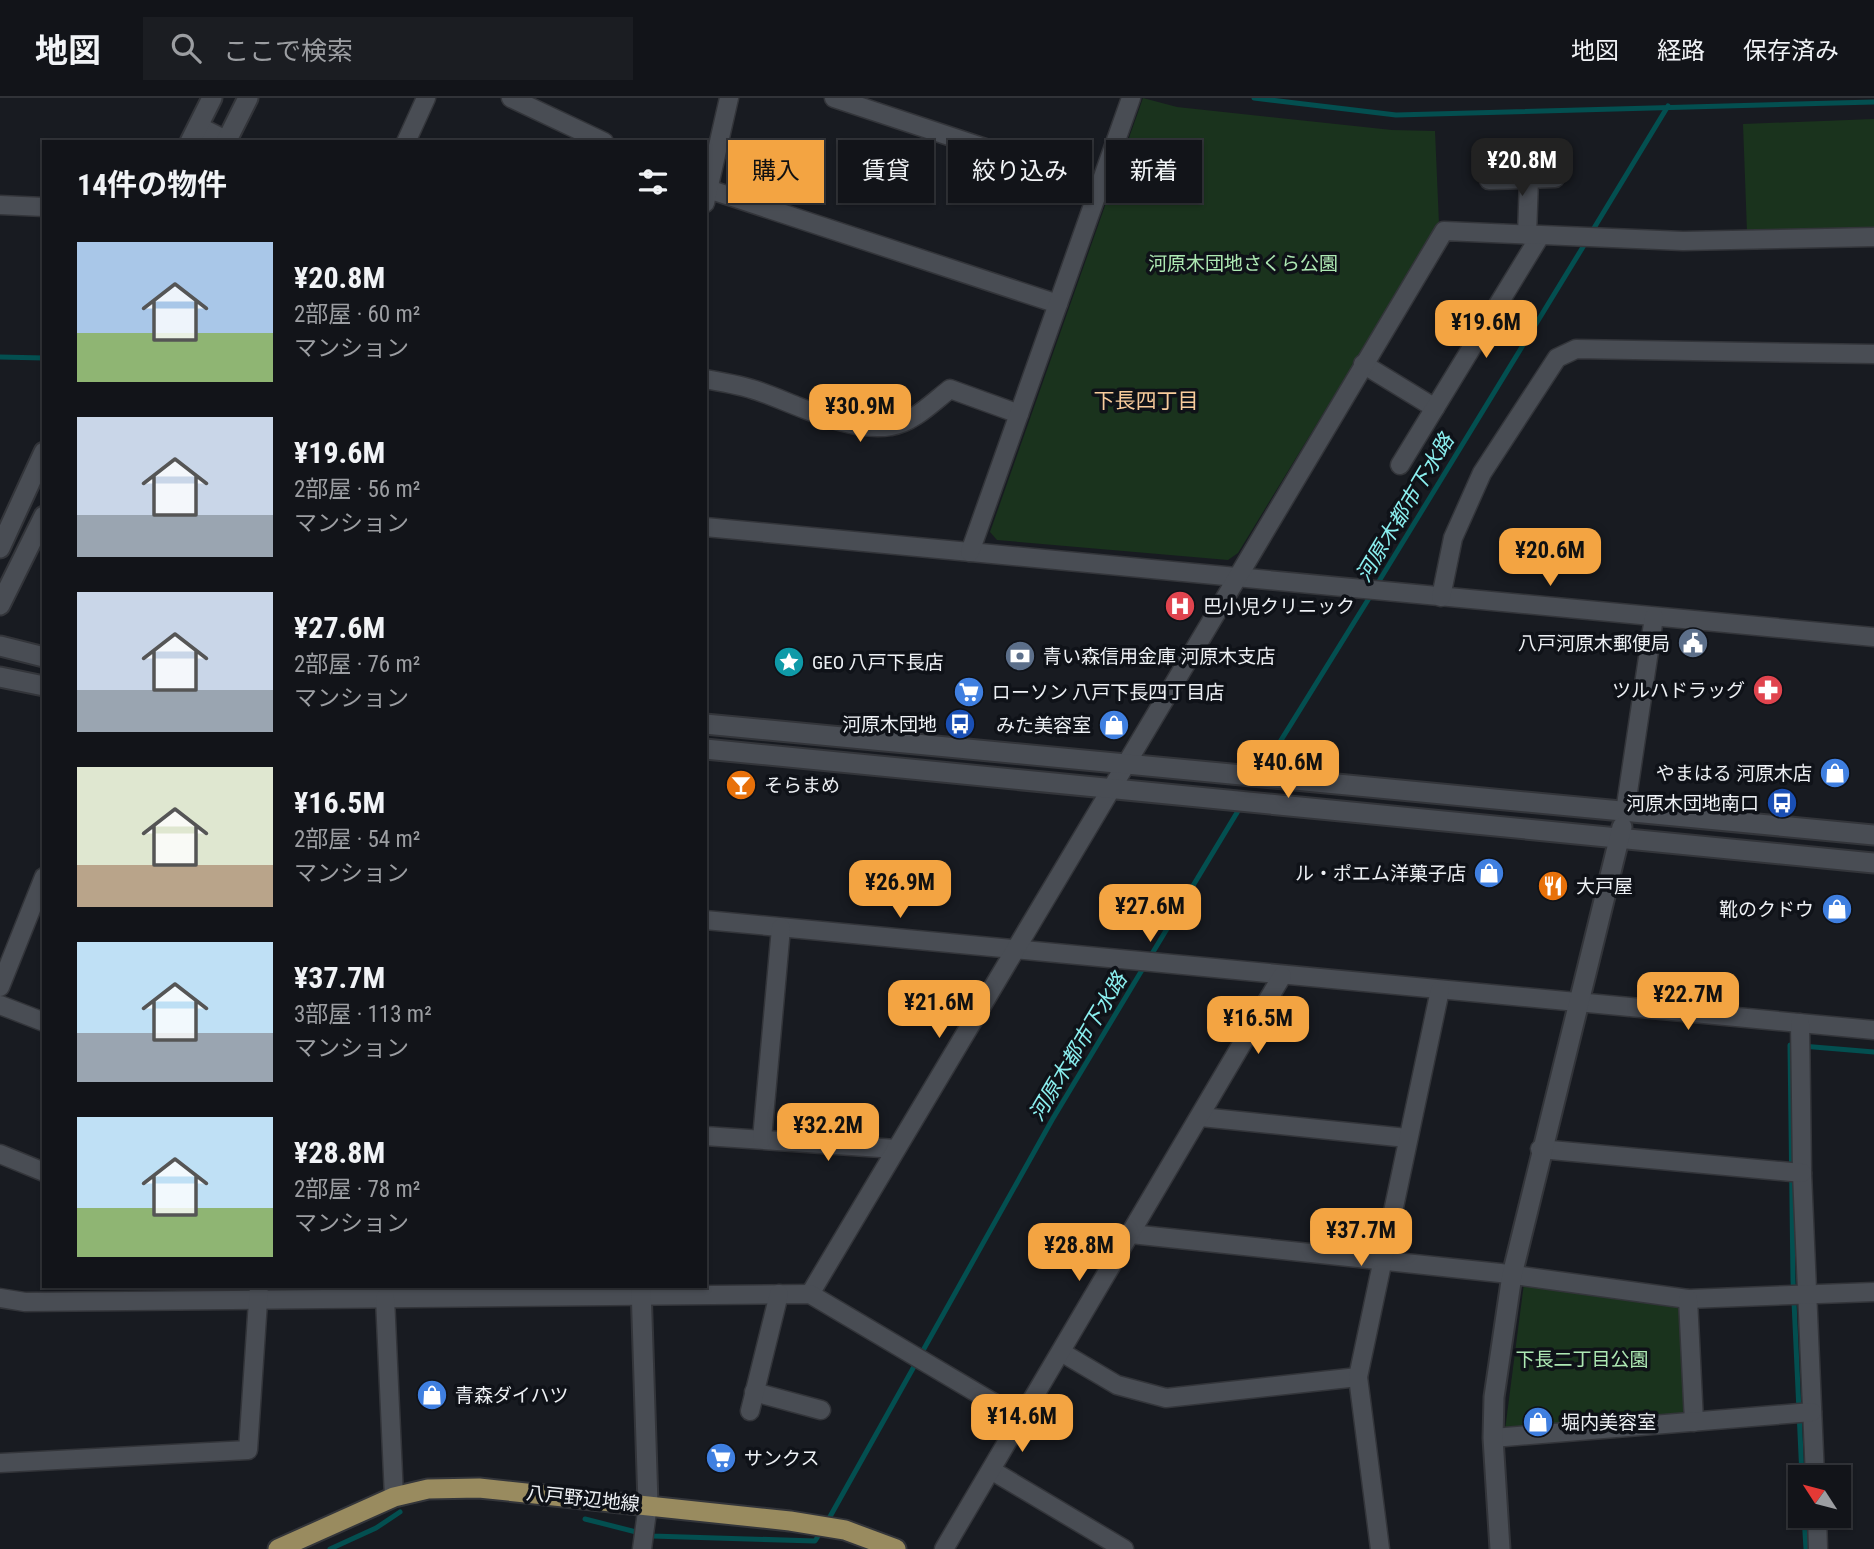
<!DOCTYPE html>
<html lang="ja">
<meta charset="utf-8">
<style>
:root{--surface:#121419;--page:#1b1d22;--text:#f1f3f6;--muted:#9c9ea2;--line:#313338;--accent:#f3a442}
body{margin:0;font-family:"Roboto Condensed","Noto Sans JP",sans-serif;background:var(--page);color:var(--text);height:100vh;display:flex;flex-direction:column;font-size:26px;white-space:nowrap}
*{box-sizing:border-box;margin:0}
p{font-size:23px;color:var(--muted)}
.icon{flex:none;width:38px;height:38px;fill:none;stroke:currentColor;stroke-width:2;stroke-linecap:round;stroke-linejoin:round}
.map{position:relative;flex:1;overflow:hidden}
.details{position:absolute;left:42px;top:42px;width:665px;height:1148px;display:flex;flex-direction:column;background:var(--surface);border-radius:0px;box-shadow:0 2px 5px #0004,0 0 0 2px var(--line)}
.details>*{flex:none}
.top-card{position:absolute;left:728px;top:42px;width:665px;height:63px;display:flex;gap:14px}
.needle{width:46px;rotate:306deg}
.buttons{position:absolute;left:1788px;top:1367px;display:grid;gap:14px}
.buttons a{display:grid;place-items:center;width:63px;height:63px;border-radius:0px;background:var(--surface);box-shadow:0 2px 5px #0004,0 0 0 2px var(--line);font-size:35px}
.price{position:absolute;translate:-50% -60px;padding:0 16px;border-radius:14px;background:var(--accent);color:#111;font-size:23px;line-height:46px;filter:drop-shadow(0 2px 4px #0008)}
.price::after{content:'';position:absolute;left:50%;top:42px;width:21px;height:16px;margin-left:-10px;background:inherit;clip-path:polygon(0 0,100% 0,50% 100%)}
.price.selected{background:#222;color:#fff}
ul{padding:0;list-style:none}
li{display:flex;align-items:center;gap:21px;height:175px;padding:0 35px}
li span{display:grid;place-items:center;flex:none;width:196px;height:140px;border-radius:0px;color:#555}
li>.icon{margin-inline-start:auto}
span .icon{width:84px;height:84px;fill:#fffc;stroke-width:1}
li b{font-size:30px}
h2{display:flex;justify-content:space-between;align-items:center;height:84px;padding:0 35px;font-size:30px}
.pill{padding:0 24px;border-radius:0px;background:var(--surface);box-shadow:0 2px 5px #0004,0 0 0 2px var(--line);font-size:24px;line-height:63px}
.pill.selected{background:var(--accent);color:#111}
header{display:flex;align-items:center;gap:42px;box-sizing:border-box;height:98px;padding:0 35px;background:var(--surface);border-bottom:2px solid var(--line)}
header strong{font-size:33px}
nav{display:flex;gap:38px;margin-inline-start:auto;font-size:24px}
.search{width:490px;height:63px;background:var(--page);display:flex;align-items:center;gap:18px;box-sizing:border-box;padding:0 24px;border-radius:0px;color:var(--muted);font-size:26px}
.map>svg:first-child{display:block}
.green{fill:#1a331d}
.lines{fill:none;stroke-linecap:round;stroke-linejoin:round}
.stream{stroke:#034f50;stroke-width:5}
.minor-casing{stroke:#33353a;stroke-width:21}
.tertiary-casing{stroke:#33353a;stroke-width:23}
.primary-casing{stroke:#33353a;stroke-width:23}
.minor{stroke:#494d54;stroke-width:18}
.tertiary{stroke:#494d54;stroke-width:19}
.primary{stroke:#998b5f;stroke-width:19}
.labels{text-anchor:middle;stroke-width:7;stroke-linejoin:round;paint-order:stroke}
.park-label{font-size:19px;fill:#ade8b3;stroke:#0f1218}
.poi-label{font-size:19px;fill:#edf0f4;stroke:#0f1218;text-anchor:start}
.street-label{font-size:19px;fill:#edf0f4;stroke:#0f1218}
.neighbourhood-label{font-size:21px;fill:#f9cc9c;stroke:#0f1218}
.water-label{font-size:21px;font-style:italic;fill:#8bf0f0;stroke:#0f1218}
</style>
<header>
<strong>地図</strong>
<div class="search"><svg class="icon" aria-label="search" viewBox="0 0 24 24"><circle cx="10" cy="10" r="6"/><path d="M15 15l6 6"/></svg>ここで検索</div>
<nav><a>地図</a><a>経路</a><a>保存済み</a></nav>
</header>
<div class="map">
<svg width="1874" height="1451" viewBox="0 0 1874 1451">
<rect width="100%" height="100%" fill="#181b21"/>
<!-- green -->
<g class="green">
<path d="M1143,0L1177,9L1392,32L1435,33L1439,126L1238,455L1228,462L997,442L990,434Z"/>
<path d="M1874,21V130L1747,134L1743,26Z"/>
<path d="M1524,1185L1681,1210L1687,1320L1505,1332Z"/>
</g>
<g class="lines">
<!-- stream -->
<g class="stream">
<path d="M1254,0L1396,17L1874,4"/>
<path d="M1591,135L1668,8"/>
<path d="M0,259L44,260"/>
<path d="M1376,488L1586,144"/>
<path d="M1262,673L1371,497"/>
<path d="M1150,859L1241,708"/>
<path d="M1802,1379L1793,1182L1790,947L1874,954"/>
<path d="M1804,1418L1806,1451"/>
<path d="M585,1421L652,1438L815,1443L822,1432"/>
<path d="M827,1424L1052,1022L1145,867"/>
<path d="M330,1451L376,1430L400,1414"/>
</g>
<!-- minor casing -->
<g class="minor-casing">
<g id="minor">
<path d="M511,0L604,44"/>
<path d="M834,0L1100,88"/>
<path d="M198,28L230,44"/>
<path d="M406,44L426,0"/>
<path d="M1489,82L1555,80"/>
<path d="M705,90L1058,206"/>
<path d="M705,105L729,0"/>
<path d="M0,107L44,109"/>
<path d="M1527,137L1529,81"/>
<path d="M1363,266L1435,310"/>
<path d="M705,281C722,284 741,287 758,293C796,306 849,335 891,328C913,325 933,304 950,291L1019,316"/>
<path d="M1400,367L1540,138"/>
<path d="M705,429L1874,539"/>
<path d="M970,454L1131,0"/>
<path d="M1441,499L1453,440L1482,375L1557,260L1576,251L1874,256"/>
<path d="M1625,714L1654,519"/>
<path d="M705,822L1874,932"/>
<path d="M0,889L44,779"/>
<path d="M0,907L44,924"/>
<path d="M1800,925L1802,1075L1815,1379"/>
<path d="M1201,1019L1407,1040"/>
<path d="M705,1038L896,1051"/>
<path d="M762,1041L781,830"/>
<path d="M1540,1051L1802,1075"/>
<path d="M0,1056L44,1074"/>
<path d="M1131,1136L1500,1175L1688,1201L1874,1194"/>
<path d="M810,1196L1444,133L1683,143L1874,139"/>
<path d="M0,1200L25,1204L810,1196L1021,1321"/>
<path d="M385,1200L394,1399"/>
<path d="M1688,1201L1694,1324"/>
<path d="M1061,1254L1117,1287L1166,1300L1358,1279"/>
<path d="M754,1294L821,1312"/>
<path d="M750,1313L779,1196"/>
<path d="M1493,1340L1812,1314"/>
<path d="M0,1365L248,1352L259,1188"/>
<path d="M991,1372L1124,1451"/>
<path d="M1817,1418L1818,1451"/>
<path d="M642,1451L648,1406"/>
<path d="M944,1451L1282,878"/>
<path d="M1380,1451L1358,1279L1440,892"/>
</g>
</g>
<!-- tertiary casing -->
<g class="tertiary-casing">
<g id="tertiary">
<path d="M190,44L212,0"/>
<path d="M226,44L248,0"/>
<path d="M0,450L44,354"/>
<path d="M0,507L44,418"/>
<path d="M0,548L44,559"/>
<path d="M0,579L44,588"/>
<path d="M705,626L1874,737"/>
<path d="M705,651L1874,765"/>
<path d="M641,1188L648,1406"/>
<path d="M1500,1451L1493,1340L1494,1299L1512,1177L1622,729"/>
</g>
</g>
<!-- primary casing -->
<g class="primary-casing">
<path id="primary" d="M278,1451L394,1399L428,1391L479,1390L790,1423L845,1432L896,1451"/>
</g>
<!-- minor -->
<use href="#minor" class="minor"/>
<!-- tertiary -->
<use href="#tertiary" class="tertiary"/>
<!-- primary -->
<use href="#primary" class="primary"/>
</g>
<!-- icons -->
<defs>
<g id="hospital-disc" transform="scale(1.575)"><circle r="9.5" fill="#e0444e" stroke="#0f1218"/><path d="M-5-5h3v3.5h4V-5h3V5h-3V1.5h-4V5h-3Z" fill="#fff"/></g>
<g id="civic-disc" transform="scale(1.575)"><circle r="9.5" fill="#5c6f8a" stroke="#0f1218"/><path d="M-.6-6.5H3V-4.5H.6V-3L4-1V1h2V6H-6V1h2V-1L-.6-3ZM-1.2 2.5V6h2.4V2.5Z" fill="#fff"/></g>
<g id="bank-disc" transform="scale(1.575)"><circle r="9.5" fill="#5c6f8a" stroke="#0f1218"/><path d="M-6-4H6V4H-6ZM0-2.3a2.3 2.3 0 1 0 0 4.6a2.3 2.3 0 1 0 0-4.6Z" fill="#fff"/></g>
<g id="sight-disc" transform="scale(1.575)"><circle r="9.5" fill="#0f9aa8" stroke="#0f1218"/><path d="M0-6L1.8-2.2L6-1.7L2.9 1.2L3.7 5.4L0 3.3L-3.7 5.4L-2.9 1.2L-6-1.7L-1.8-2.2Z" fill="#fff"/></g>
<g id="pharmacy-disc" transform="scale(1.575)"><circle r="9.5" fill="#e0444e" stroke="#0f1218"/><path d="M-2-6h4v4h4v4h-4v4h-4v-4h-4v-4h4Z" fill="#fff"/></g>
<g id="supermarket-disc" transform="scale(1.575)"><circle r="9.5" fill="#3f7fe0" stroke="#0f1218"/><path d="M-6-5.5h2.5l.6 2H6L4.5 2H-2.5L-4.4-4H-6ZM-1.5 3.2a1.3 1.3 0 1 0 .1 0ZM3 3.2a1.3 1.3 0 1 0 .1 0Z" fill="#fff"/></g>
<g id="bus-disc" transform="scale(1.575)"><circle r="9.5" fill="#1a4fb4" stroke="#0f1218"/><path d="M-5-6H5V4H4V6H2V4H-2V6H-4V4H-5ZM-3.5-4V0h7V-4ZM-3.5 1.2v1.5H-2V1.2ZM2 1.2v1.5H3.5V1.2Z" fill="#fff"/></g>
<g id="shop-disc" transform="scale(1.575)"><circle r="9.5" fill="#3f7fe0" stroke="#0f1218"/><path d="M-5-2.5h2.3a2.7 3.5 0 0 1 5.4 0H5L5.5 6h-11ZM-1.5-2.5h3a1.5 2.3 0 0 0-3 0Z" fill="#fff"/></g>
<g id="bar-disc" transform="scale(1.575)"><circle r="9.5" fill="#e8710a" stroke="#0f1218"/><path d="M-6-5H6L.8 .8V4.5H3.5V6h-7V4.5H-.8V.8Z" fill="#fff"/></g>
<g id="restaurant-disc" transform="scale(1.575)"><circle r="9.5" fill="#e8710a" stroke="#0f1218"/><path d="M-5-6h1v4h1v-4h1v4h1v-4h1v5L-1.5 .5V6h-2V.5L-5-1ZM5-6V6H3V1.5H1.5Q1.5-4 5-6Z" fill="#fff"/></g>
</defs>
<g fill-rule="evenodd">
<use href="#hospital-disc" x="1180" y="508"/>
<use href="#civic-disc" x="1693" y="545"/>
<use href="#bank-disc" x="1020" y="558"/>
<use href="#sight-disc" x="789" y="564"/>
<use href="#pharmacy-disc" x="1768" y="592"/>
<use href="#supermarket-disc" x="969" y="594"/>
<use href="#bus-disc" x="960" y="626"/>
<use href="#shop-disc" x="1114" y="627"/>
<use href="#shop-disc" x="1835" y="675"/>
<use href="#bar-disc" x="741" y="687"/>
<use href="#bus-disc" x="1782" y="705"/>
<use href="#shop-disc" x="1489" y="775"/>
<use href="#restaurant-disc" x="1553" y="788"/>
<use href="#shop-disc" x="1837" y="811"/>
<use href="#shop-disc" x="432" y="1297"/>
<use href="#shop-disc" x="1538" y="1324"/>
<use href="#supermarket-disc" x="721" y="1360"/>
</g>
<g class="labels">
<!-- park labels -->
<g class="park-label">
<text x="1243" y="172">河原木団地さくら公園</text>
<text x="1582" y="1268">下長二丁目公園</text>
</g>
<!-- poi labels -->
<g class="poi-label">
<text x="1203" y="515">巴小児クリニック</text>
<text x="1670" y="552" text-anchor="end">八戸河原木郵便局</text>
<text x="1043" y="565">青い森信用金庫 河原木支店</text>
<text x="812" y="571">GEO 八戸下長店</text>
<text x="1745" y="599" text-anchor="end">ツルハドラッグ</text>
<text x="992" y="601">ローソン 八戸下長四丁目店</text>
<text x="937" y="633" text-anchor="end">河原木団地</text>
<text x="1091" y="634" text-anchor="end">みた美容室</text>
<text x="1812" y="682" text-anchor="end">やまはる 河原木店</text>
<text x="764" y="694">そらまめ</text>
<text x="1759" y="712" text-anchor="end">河原木団地南口</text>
<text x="1466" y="782" text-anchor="end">ル・ポエム洋菓子店</text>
<text x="1576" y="795">大戸屋</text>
<text x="1814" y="818" text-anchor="end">靴のクドウ</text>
<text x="455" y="1304">青森ダイハツ</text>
<text x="1561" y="1331">堀内美容室</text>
<text x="744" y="1367">サンクス</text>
</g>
<!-- street labels -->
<g class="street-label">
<text transform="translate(583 1400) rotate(6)" y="7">八戸野辺地線</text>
</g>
<!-- neighbourhood labels -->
<g class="neighbourhood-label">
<text x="1146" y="310">下長四丁目</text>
</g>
<!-- water labels -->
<g class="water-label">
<text transform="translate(1405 410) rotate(-59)" y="7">河原木都市下水路</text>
<text transform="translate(1078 949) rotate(-59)" y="7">河原木都市下水路</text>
</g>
</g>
</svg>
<div class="buttons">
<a><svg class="needle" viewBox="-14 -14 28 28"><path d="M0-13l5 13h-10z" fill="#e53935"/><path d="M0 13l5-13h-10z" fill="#9c9ea2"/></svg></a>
</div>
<b class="price selected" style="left:1522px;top:100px">¥20.8M</b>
<b class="price" style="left:1486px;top:262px">¥19.6M</b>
<b class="price" style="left:860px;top:346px">¥30.9M</b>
<b class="price" style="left:1550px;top:490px">¥20.6M</b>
<b class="price" style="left:1288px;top:702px">¥40.6M</b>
<b class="price" style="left:900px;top:822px">¥26.9M</b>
<b class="price" style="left:1150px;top:846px">¥27.6M</b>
<b class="price" style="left:1688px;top:934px">¥22.7M</b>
<b class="price" style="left:939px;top:942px">¥21.6M</b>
<b class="price" style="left:1258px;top:958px">¥16.5M</b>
<b class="price" style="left:828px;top:1065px">¥32.2M</b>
<b class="price" style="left:1361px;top:1170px">¥37.7M</b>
<b class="price" style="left:1079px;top:1185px">¥28.8M</b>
<b class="price" style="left:1022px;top:1356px">¥14.6M</b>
<div class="top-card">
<a class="pill selected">購入</a>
<a class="pill">賃貸</a>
<a class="pill">絞り込み</a>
<a class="pill">新着</a>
</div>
<section class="details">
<h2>14件の物件<svg class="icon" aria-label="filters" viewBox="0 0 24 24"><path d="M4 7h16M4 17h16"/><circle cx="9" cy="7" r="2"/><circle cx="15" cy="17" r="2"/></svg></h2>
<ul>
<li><span style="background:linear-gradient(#a9c7e8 65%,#8fb573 0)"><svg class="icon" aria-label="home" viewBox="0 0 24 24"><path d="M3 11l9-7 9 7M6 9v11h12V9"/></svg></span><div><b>¥20.8M</b><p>2部屋 · 60 m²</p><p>マンション</p></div></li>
<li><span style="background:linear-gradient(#c9d6e8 70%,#9aa5b1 0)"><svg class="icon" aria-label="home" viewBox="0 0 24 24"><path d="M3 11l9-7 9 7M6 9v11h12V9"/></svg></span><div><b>¥19.6M</b><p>2部屋 · 56 m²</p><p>マンション</p></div></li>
<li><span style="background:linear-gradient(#c9d6e8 70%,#9aa5b1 0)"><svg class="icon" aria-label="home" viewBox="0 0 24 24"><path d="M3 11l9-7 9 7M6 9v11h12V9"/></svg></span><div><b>¥27.6M</b><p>2部屋 · 76 m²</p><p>マンション</p></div></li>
<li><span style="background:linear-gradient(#dfe7d0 70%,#b9a48a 0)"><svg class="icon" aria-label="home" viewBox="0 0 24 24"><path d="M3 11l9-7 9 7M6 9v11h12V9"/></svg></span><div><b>¥16.5M</b><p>2部屋 · 54 m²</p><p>マンション</p></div></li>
<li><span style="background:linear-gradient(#bfe0f5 65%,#9aa5b1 0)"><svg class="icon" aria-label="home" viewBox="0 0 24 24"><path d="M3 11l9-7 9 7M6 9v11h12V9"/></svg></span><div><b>¥37.7M</b><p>3部屋 · 113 m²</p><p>マンション</p></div></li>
<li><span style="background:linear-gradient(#bfe0f5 65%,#8fb573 0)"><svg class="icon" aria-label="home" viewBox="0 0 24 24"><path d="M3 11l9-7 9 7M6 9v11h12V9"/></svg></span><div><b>¥28.8M</b><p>2部屋 · 78 m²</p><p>マンション</p></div></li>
</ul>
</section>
</div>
